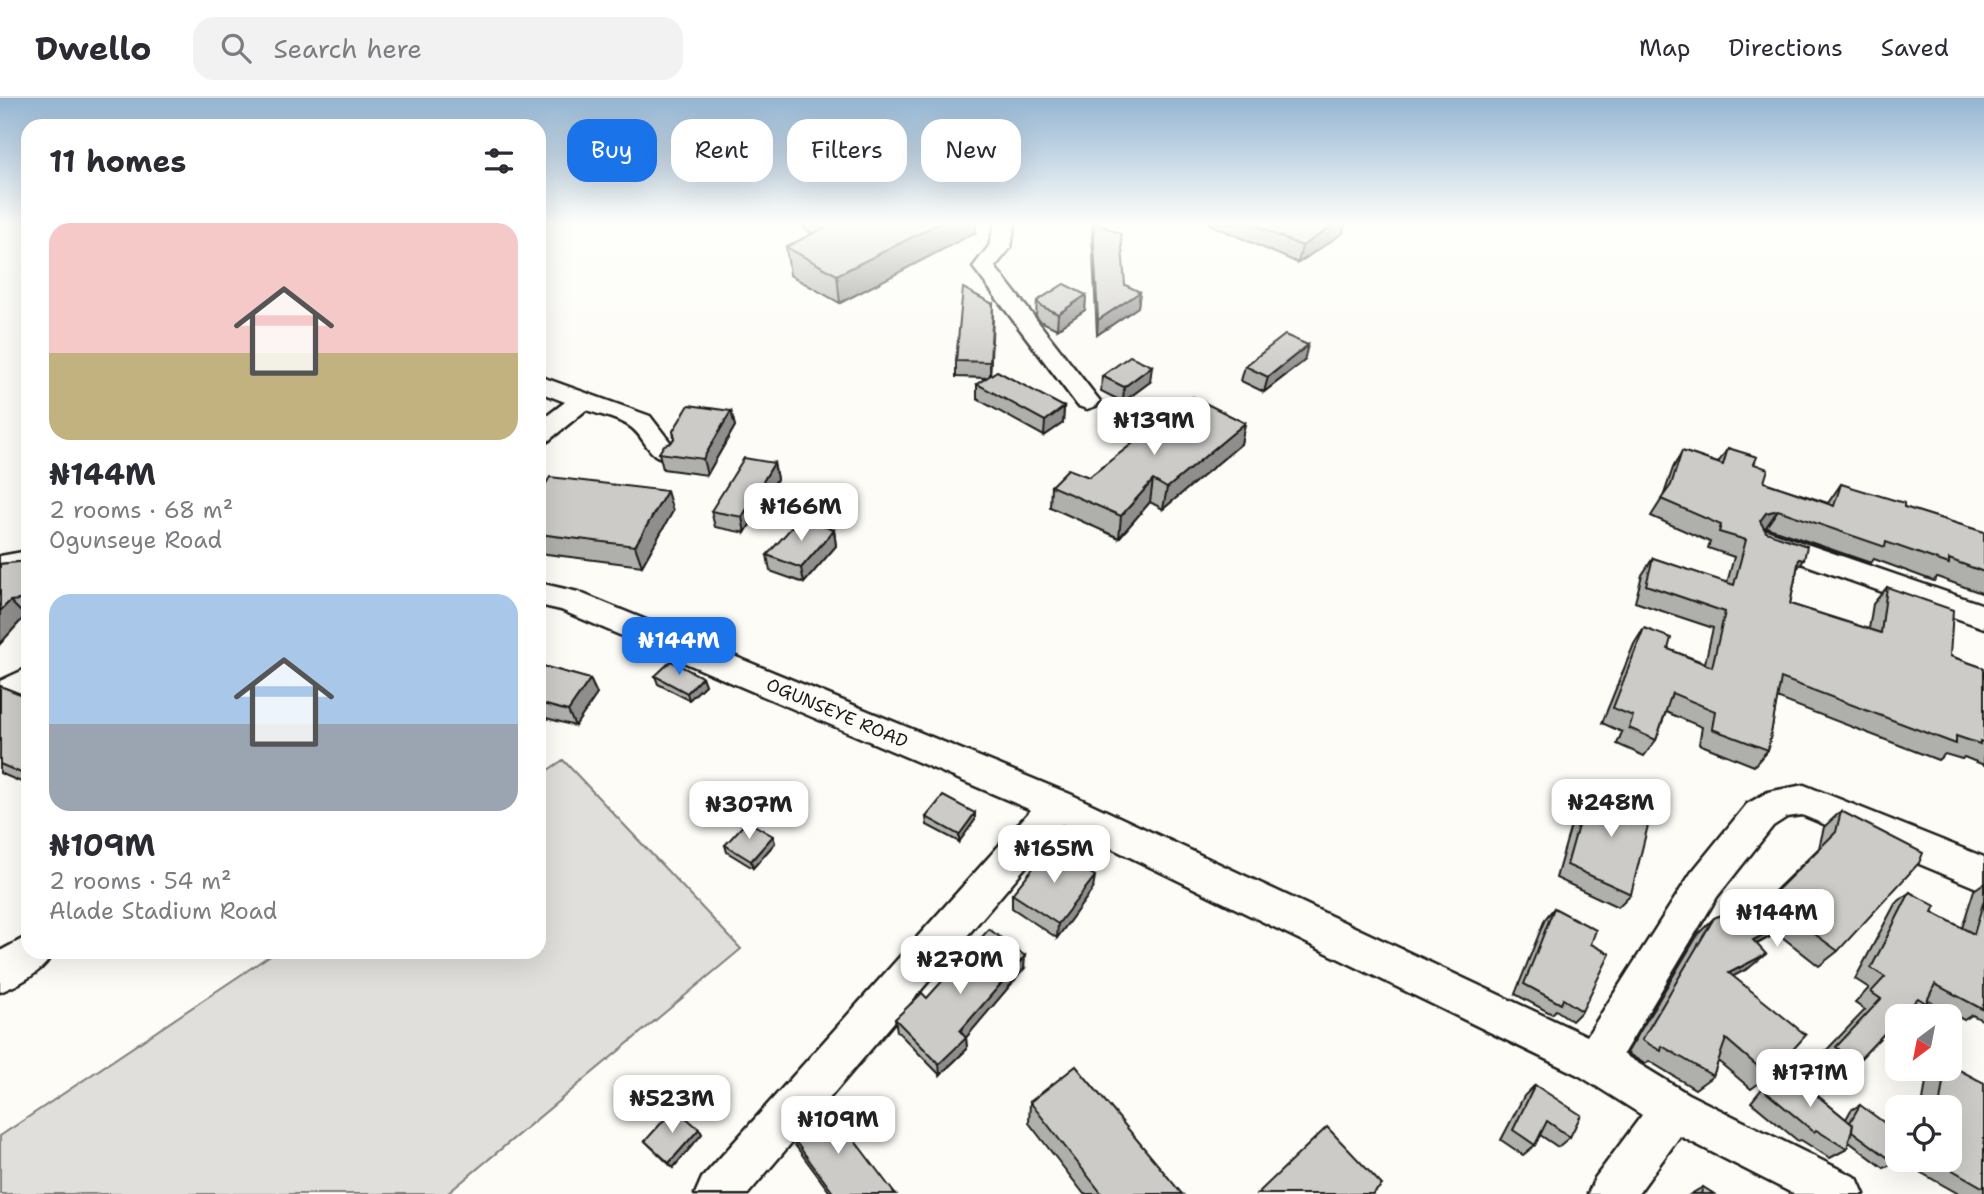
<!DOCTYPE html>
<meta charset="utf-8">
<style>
:root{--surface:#fff;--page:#f2f2f3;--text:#2b2b33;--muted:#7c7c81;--line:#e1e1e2;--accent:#1a73e8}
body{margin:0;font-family:"Shantell Sans",sans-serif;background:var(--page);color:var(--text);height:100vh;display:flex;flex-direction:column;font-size:26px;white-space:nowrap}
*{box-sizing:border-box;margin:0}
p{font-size:23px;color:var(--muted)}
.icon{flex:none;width:38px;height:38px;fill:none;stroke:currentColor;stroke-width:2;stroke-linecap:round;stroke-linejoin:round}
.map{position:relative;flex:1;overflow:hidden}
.details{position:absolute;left:21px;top:21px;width:525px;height:840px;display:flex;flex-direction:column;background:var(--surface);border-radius:21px;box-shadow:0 7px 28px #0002}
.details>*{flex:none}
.banner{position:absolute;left:567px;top:21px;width:665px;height:63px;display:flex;gap:14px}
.needle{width:46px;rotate:212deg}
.tools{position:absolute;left:1885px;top:906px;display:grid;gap:14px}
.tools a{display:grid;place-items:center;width:77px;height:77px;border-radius:14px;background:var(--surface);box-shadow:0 7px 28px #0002;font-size:35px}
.price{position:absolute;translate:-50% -60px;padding:0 16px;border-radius:14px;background:#fff;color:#222;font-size:23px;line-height:46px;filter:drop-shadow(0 2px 4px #0008)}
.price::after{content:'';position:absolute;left:50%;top:42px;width:21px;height:16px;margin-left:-10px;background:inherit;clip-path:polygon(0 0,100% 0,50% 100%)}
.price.selected{background:var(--accent);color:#fff}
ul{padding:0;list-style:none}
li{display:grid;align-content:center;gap:14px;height:371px;padding:0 28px}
li span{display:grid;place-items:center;height:217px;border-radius:21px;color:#555}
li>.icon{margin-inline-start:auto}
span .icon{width:126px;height:126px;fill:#fffc;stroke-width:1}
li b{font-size:30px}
h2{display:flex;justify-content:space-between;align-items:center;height:84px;padding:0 28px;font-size:30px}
.pill{padding:0 24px;border-radius:21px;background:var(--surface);box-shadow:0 7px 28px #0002;font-size:24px;line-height:63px}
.pill.selected{background:var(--accent);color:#fff}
header{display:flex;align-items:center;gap:42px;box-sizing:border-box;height:98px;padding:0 35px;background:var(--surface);border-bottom:2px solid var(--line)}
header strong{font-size:33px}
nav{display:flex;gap:38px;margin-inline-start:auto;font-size:24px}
.search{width:490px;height:63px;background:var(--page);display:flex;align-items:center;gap:18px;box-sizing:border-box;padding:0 24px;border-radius:21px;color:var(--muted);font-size:26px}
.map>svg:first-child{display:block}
.green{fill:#e0dfdb;stroke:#7e7e7c;stroke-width:2}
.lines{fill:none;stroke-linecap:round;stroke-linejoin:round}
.minor-casing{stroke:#1c1c1c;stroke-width:5}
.minor{fill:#fdfcf7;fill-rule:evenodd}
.wall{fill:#afafac;stroke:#1c1c1c;stroke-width:2}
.shaded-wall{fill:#8f8e8c;stroke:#1c1c1c;stroke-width:2}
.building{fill:#cccbc8;stroke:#1c1c1c;stroke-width:2}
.labels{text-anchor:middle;stroke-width:5;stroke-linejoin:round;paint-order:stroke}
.street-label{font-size:18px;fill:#1c1c1c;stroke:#fdfcf7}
</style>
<header>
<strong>Dwello</strong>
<div class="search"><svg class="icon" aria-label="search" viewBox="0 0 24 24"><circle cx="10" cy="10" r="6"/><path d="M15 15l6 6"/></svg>Search here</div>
<nav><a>Map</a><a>Directions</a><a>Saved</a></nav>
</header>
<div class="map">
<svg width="1984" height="1096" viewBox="0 0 1984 1096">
<rect width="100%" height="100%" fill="#fdfcf7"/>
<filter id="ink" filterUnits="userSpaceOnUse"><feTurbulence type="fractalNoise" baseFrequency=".0143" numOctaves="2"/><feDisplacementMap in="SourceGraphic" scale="14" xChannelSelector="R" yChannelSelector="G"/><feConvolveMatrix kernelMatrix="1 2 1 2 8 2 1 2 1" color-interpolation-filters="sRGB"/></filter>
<g filter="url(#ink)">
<!-- green -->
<path class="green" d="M563,662L741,851L447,1096H0V1038L275,854H539V678Z"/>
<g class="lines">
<!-- minor casing -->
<g class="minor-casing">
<g id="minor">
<path d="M995,125H1015L1011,149L995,169L1096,298L1100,303L1096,308L1087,311L1078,308L973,169L989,148Z"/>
<path d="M539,278L650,318L677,353L673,359C649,365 648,343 632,330C621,321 600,317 586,312L548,343L539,345V324L565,304L539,294Z"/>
<path d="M1766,432L1984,507V530L1756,449L1752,442L1756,435Z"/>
<path d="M28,453V473L0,478V458Z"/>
<path d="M539,485L578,494L1070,696L1587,938L1691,775L1747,706L1768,694L1804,687L1984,759V793L1802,717L1787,719L1773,728L1717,799L1623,956L1688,996L1857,1080L1864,1096H1794L1680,1038L1638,1096H1588L1595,1080L1642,1017L1580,978L1062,726L748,1096H695L702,1080L1031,712L561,512L539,507Z"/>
<path d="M28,570V598L0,611V583Z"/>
<path d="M28,838V854H53C44,874 20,886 0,894V853Z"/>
</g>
</g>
<!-- minor -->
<use href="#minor" class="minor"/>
</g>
<!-- wall -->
<g class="wall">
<path d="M803,125H976V134L840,205L790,177L786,149L812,136L803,129Z"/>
<path d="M1093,125L1125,187L1140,194L1138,209L1097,237L1092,138Z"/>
<path d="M1207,125H1345L1343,135L1298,165Z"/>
<path d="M1086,197L1085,212L1057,231L1040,223L1036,218L1037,203Z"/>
<path d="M993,206L990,277L1064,309L1063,325L1044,338L977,301V286L987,280L956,279V263Z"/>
<path d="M1304,263L1264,294L1241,283L1245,268Z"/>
<path d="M1102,278L1150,284L1123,304L1101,293Z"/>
<path d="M731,313L735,328L707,377L663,371L659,355L671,345L674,340L673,333Z"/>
<path d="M1245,325L1241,346L1163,411L1150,404L1119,440L1050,409L1051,388L1089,379Z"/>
<path d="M1728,350L1754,366L1764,384L1828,405L1841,386L1904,409L1984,434V496L1937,479L1934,483L1874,461L1871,465L1766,429H1763L1766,434L1804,462L1797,471L1790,506L1869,531L1873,506L1887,489L1950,558L1984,570V667L1964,659L1962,661L1945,656L1938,662L1777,600L1768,652L1754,668L1699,646L1702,629L1666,614L1656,642L1644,658L1617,646L1622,634L1602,625L1634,546L1644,530L1668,551L1705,565L1713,530L1635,504L1642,477L1653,460L1727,485L1734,459L1708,450L1710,444L1651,418L1663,399L1673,370L1682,353L1718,365Z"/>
<path d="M774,365L777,381L745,435L715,429L711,413Z"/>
<path d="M539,397L673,413L642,468L539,455Z"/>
<path d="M834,432L836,448L804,485L770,473L767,457Z"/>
<path d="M28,463V518H25L0,546V466Z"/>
<path d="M539,567L590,581L597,596L575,628L539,618Z"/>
<path d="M655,578L702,579L705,587L689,602L658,586Z"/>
<path d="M0,588L28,599V687L0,675Z"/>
<path d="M1615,691L1631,796L1618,809L1556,780L1576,710L1587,696L1605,703Z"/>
<path d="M1841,713L1838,853L1819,868L1777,835L1757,846L1749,870L1733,878L1769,978L1751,991L1718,963L1713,978L1695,991L1649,963L1645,966L1627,955L1699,835L1714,820L1749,818L1819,750L1824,729Z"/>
<path d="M975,715V722L959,744L927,727L926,719Z"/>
<path d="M773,738L775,745L753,770L727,754L725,747Z"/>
<path d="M1984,785V923L1972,917L1964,922L1928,902L1926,905L1909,915L1906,913L1856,965L1840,975L1820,959L1865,912L1855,905L1869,890L1855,881L1895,806L1910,794L1932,814L1962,830L1974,792Z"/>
<path d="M1093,791L1057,840L1012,810V796Z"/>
<path d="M1554,810L1591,846L1582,913L1572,923L1556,912L1552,916L1515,896L1545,821Z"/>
<path d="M1024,871L966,939L967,951L940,977L897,933L895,921L927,900Z"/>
<path d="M1785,971L1846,1021L1851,1012L1860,1007L1895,1065L1884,1070L1849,1044L1847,1051L1830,1060L1801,1042L1798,1043L1751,1004L1770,981Z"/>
<path d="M1936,971H1950L1984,985V1096H1959L1911,1069L1912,1062H1950V1010H1922L1927,976Z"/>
<path d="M1535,987L1570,1039L1558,1049L1540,1037L1535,1047L1523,1057L1501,1042L1524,998Z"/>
<path d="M1030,1004L1182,1096H1084L1029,1025Z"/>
<path d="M699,1031L702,1036L673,1070L645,1043Z"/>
<path d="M790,1036L895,1096H831L795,1047Z"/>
<path d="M1703,1089L1714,1096H1691Z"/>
</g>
<!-- shaded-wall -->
<g class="shaded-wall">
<path d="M940,125H976V134L840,205L837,177Z"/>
<path d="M1337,125H1345L1343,135L1298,165L1302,148Z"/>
<path d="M1140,194L1138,209L1097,237L1098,222Z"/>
<path d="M1086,197L1085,212L1057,231L1058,216Z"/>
<path d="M993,206V221L990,280V264Z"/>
<path d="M1308,247L1304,263L1264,294L1268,279Z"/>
<path d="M1152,268L1150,284L1123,304L1124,289Z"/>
<path d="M1064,309L1063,325L1044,338L1045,323Z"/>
<path d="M731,313L735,328L707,377L703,361Z"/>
<path d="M1245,325L1241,346L1163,411L1167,390Z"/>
<path d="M774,365L777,381L745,435L742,419Z"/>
<path d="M1153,382L1150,404L1119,440L1121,418Z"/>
<path d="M667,393L673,413L642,468L635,448Z"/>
<path d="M1778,412L1766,429L1754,431L1766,415Z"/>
<path d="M834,432L836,448L804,485L801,470Z"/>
<path d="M10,503L25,518L0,546V513Z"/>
<path d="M702,579L705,587L689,602L687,595Z"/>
<path d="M590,581L597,596L575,628L568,613Z"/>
<path d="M975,715V722L959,744V737Z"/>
<path d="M773,738L775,745L753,770L751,763Z"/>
<path d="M1095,778L1093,791L1057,840L1058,826Z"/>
<path d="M1794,821L1777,835L1736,857L1753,842Z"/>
<path d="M1766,856L1749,870L1713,889L1729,875Z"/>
<path d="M1025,858L1024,871L964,942L966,940L967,951L940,977L939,966L960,933Z"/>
<path d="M699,1031L702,1036L673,1070L669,1065Z"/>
</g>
<!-- building -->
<g class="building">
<path d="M827,125H940L837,177L786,149L830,127Z"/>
<path d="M1093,125H1096L1121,136L1125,187L1140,194L1098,222Z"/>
<path d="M1249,125H1337L1302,148Z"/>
<path d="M1064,186L1086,197L1058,216L1041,208L1037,203Z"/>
<path d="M963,190L993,206L990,264L956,263Z"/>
<path d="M1285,237L1308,247L1268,279L1245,268Z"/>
<path d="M1130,258L1152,268L1124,289L1102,278Z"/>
<path d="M997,273L1064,309L1045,323L977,286Z"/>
<path d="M1193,299L1245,325L1167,390L1153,382L1121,418L1051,388L1068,371L1089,379Z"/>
<path d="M689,307L731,313L703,361L659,355L664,347L671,345L675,339L673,333Z"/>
<path d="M1728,350L1757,359L1754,366L1768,371L1764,384L1834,408L1841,386L1904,405V409L1984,434V474L1949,461V466L1886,444L1885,449L1778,412L1766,415L1760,423L1766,434L1807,448L1804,462L1799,461L1790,506L1881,535L1887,489L1953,512L1950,558L1984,570V644L1980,643V646L1956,638V646L1781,580L1768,652L1712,631L1715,613L1672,595L1656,642L1629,630L1633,618L1613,610L1644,530L1671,540L1668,551L1712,569L1725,514L1646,487L1653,460L1734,487L1746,442L1719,434L1721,427L1661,401L1671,387L1682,353L1723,367Z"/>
<path d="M744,360L774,365L742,419L711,413Z"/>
<path d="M550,379L667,393L635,448L539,436V397Z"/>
<path d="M800,420L834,432L801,470L767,457Z"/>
<path d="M28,463V501L10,503L0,513V466Z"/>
<path d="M671,563L702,579L687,595L655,578Z"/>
<path d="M539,567L590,581L568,613L539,605Z"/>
<path d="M0,588L28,599V678L0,666Z"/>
<path d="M1615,691L1653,707L1631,796L1567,767L1587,696L1610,705Z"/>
<path d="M943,698L975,715L959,737L926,719Z"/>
<path d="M1841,713L1923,755L1919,765L1838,853L1794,821L1753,842L1766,856L1729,875L1806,937L1769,978L1726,941L1713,978L1662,948L1661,953L1642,942L1714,820L1739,808L1750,819L1836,734Z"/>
<path d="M747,723L773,738L751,763L725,747Z"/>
<path d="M1050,749L1095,778L1058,826L1012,796Z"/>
<path d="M1910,794L1935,808L1932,814L1974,836L1984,802V905L1982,911L1935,886L1926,905L1918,900L1900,919H1897V922L1856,965L1836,949L1881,901L1871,894L1885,879L1871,870Z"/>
<path d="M1554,810L1596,832L1591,846L1610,856L1582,913L1563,901L1561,906L1524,886Z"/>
<path d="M989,831L1025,858L960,933L966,940L939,966L895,921L922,895L927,900Z"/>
<path d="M1950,967L1984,985V1090L1935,1062H1950V1010H1939L1945,971H1950Z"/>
<path d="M1076,968L1182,1096H1102L1030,1004Z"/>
<path d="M1785,971L1853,1027L1847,1051L1816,1032L1814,1034L1766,994Z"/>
<path d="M1535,987L1581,1017L1570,1039L1547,1023L1535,1047L1513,1032Z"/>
<path d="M827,1006L895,1096H834L790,1036Z"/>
<path d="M1860,1007L1897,1034V1061L1895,1065L1852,1033L1853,1027L1850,1024Z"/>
<path d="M675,1010L699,1031L669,1065L645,1043Z"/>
<path d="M1327,1029L1382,1087L1373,1096H1257Z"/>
<path d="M1703,1089L1714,1096H1701Z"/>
</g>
</g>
<!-- sky -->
<linearGradient id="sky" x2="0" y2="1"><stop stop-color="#94b5d2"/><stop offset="0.45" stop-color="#fefefb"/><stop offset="1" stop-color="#fefefb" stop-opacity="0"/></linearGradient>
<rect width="1984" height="278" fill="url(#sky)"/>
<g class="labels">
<!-- street labels -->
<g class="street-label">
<text transform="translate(837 615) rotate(23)" y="6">OGUNSEYE ROAD</text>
</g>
</g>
</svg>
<div class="tools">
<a><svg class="needle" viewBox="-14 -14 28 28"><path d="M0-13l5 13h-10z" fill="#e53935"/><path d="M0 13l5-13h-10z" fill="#7c7c81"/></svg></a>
<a><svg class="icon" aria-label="locate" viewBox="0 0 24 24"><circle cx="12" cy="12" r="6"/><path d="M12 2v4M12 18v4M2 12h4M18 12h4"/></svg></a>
</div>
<b class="price" style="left:1154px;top:359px">₦139M</b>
<b class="price" style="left:801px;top:445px">₦166M</b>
<b class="price selected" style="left:679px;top:579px">₦144M</b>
<b class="price" style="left:1611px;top:741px">₦248M</b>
<b class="price" style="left:749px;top:743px">₦307M</b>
<b class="price" style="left:1054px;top:787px">₦165M</b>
<b class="price" style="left:1777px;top:851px">₦144M</b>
<b class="price" style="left:960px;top:898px">₦270M</b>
<b class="price" style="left:1810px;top:1011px">₦171M</b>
<b class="price" style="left:672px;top:1037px">₦523M</b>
<b class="price" style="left:838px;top:1058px">₦109M</b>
<div class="banner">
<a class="pill selected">Buy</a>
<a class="pill">Rent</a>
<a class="pill">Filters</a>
<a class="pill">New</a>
</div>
<section class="details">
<h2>11 homes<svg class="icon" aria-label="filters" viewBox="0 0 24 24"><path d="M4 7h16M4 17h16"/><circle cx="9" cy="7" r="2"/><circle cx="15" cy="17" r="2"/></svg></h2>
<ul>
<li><span style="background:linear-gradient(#f6c9c9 60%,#c2b280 0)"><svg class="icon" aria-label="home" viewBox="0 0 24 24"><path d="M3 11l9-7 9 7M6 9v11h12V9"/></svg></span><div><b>₦144M</b><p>2 rooms · 68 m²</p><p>Ogunseye Road</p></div></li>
<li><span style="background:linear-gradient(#a9c7e8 60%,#9aa5b1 0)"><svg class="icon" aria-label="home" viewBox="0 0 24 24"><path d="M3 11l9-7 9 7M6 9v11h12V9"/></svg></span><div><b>₦109M</b><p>2 rooms · 54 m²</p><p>Alade Stadium Road</p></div></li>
</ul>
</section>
</div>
